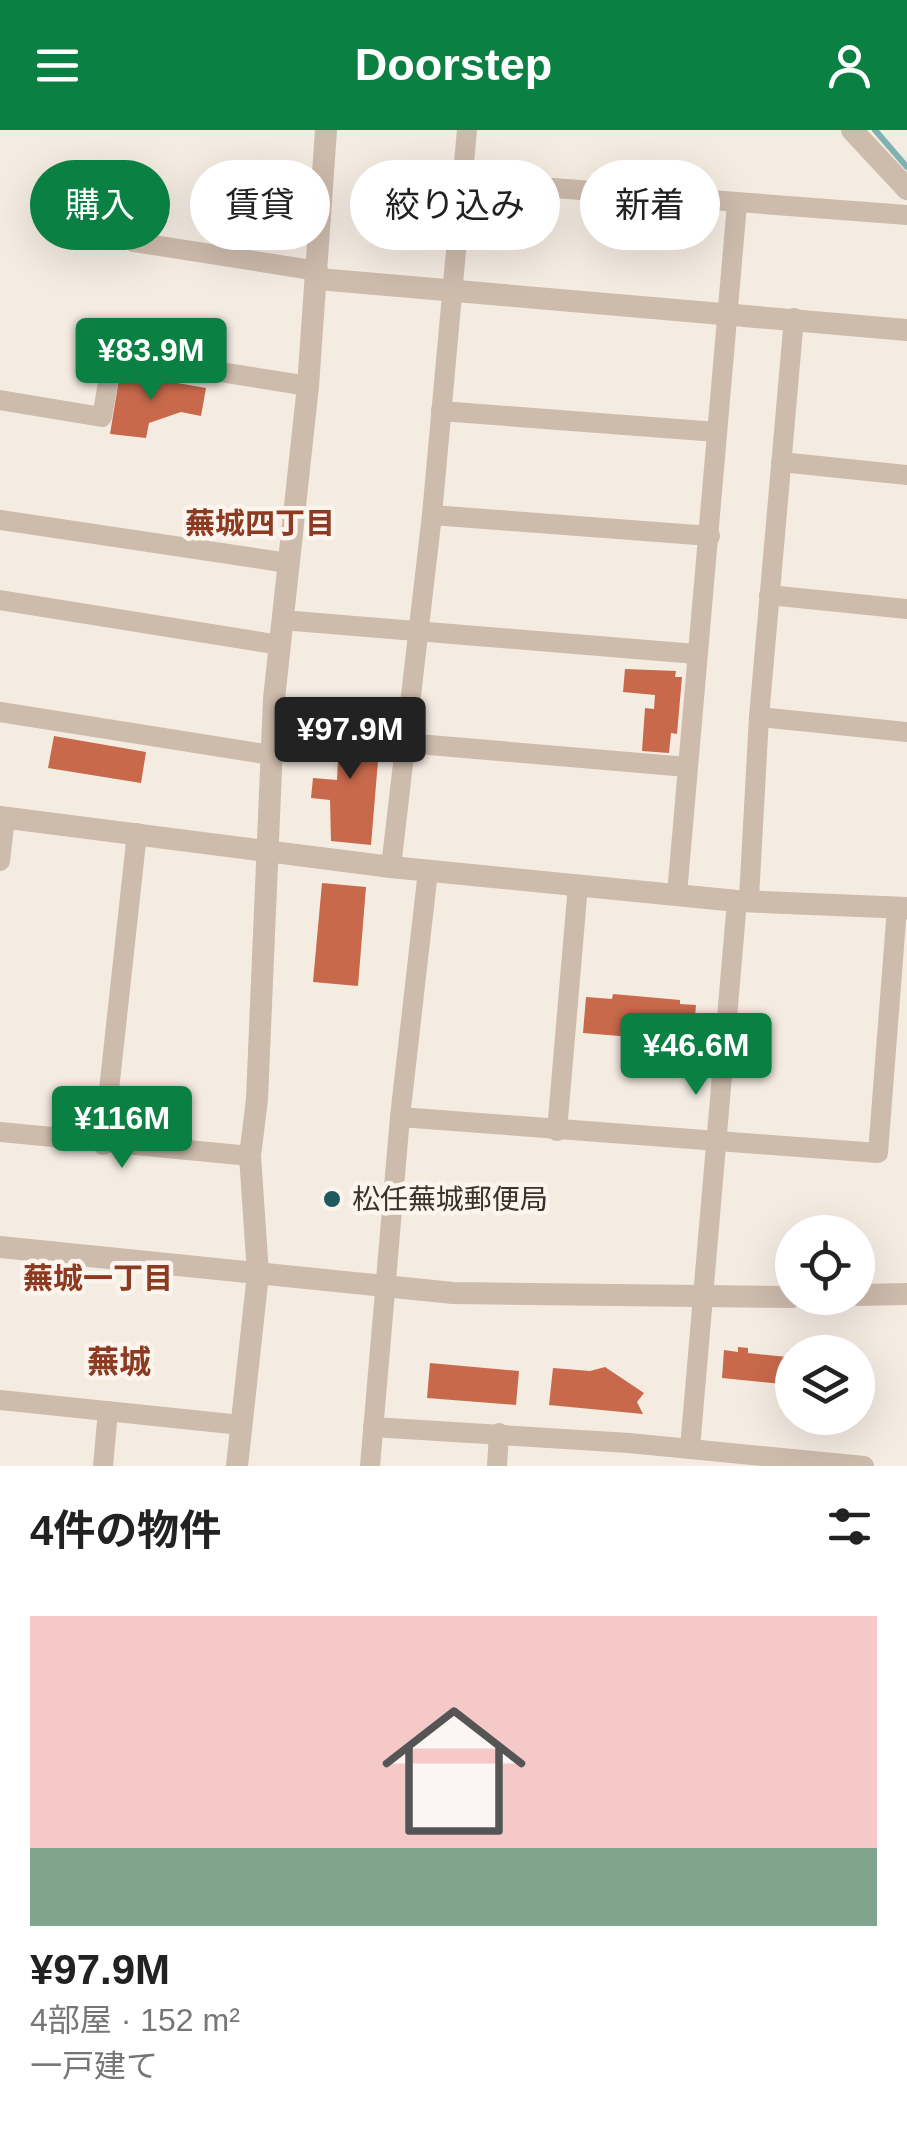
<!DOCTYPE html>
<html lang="ja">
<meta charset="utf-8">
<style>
:root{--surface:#fff;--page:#f6f6f6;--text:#222;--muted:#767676;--accent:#0b8043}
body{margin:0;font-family:Arial,"Noto Sans JP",sans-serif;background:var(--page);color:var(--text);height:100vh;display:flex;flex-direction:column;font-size:38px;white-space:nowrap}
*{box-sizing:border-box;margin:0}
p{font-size:32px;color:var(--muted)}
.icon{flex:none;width:55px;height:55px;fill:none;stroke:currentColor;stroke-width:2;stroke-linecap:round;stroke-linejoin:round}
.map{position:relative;height:1336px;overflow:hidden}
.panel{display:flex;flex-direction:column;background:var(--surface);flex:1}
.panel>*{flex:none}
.hud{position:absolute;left:30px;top:30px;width:848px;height:90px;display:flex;gap:20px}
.controls{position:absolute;left:775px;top:1085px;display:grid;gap:20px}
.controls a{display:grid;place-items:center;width:100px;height:100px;border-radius:50%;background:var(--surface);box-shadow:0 10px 40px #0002;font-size:50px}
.price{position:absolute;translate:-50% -85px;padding:0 22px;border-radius:10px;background:var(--accent);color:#fff;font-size:32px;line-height:65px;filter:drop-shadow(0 2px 5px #0008)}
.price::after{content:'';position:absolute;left:50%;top:60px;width:30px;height:22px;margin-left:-15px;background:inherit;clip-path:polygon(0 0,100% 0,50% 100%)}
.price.active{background:#222;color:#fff}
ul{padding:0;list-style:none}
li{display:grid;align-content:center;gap:20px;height:530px;padding:0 30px}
li span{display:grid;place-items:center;height:310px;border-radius:0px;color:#555}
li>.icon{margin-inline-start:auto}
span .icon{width:180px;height:180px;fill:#fffc;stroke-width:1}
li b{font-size:42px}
h2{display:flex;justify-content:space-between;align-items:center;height:120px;padding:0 30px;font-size:42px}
.tag{padding:0 35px;border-radius:45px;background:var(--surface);box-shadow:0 10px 40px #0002;font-size:35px;line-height:90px}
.tag.active{background:var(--accent);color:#fff}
header{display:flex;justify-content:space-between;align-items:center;height:130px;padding:0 30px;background:var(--accent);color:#fff;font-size:45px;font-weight:700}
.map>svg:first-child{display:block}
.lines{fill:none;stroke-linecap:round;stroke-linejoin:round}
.stream{stroke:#7fb0b2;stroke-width:6}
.building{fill:#c8694b}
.minor{stroke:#cdbbac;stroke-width:20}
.tertiary{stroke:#cdbbac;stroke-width:22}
.poi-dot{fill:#1f5a5e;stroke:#fbf5ee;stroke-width:4}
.labels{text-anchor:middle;stroke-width:9;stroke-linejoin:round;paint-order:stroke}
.poi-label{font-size:28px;fill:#3b302b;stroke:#fbf5ee;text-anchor:start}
.neighbourhood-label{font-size:30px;font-weight:bold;fill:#8c3b22;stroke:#fbf5ee}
.quarter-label{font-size:32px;font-weight:bold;fill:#8c3b22;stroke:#fbf5ee}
</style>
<header><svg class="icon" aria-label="menu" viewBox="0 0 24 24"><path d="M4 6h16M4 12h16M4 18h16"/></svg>Doorstep<svg class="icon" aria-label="person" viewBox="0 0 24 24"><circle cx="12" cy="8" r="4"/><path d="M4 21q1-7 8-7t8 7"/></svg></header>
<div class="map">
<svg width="907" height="1336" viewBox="0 0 907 1336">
<rect width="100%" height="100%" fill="#f4ebe1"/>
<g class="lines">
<!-- stream -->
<path class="stream" d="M875,0L907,37"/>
</g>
<!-- building -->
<g class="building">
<path d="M120,243L206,258L201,286L181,282L149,293L146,308L110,304Z"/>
<path d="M625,539L676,541L675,547H682L677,604L671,603L669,623L642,621L645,578L654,579L655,565L623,562Z"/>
<path d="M341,598L390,602L389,620L379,619L371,715L331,711L330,670L311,668L313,648L337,650L338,630H302L303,612L340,615Z"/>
<path d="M54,606L146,622L141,653L48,638Z"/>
<path d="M322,753L366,757L358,856L313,852Z"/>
<path d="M613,864L680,870V874L696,875L693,912L583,903L586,867L612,869Z"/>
<path d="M738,1217L748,1218V1223L787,1227L788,1221H792V1255L722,1248L724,1220L738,1222Z"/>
<path d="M430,1233L519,1241L516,1275L427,1268Z"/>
<path d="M605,1237L644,1263L637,1272L643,1284L549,1275L553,1238L590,1241Z"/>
</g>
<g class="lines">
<!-- minor -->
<g class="minor">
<path d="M462,51L907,85"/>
<path d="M134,112L318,141"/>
<path d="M0,270L102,287L113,225L308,256"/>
<path d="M441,281L717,302"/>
<path d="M781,332L907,345"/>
<path d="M432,385L710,406"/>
<path d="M0,390L288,433"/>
<path d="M769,465L907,479"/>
<path d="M0,470L280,515"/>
<path d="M282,490L696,524"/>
<path d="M0,582L271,625"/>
<path d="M759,587L907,602"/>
<path d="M406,613L687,637"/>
<path d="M0,731L5,687"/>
<path d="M391,737L432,385L467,0"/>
<path d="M428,741L400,987L878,1023L897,778"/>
<path d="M677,764L737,74"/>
<path d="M749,768L759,587L794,188"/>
<path d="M557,1001L578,755"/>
<path d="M0,1002L250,1026"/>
<path d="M103,1015L137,703"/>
<path d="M0,1270L241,1295"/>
<path d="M373,1297L629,1313L864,1336"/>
<path d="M690,1318L737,771"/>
<path d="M103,1336L108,1281"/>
<path d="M370,1336L400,987"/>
<path d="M497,1336L499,1303"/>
</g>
<!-- tertiary -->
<g class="tertiary">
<path d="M852,0L907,59"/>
<path d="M318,149L907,200"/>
<path d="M0,687L391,737L737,771L907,778"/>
<path d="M0,1117L453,1163L792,1167"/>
<path d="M858,1165L907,1164"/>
<path d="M237,1336L258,1144L250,1026L257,969L274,569L308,256L326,0"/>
</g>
</g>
<!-- markers -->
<circle class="poi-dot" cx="332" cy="1069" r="10"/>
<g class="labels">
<!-- poi labels -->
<g class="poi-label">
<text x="352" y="1079">松任蕪城郵便局</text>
</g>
<!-- neighbourhood labels -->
<g class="neighbourhood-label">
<text x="260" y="404">蕪城四丁目</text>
<text x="98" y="1159">蕪城一丁目</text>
</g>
<!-- quarter labels -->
<g class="quarter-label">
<text x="119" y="1243">蕪城</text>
</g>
</g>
</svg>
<div class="controls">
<a><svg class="icon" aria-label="locate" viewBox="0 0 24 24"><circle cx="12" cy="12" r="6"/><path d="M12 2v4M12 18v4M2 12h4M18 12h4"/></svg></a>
<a><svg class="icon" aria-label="layers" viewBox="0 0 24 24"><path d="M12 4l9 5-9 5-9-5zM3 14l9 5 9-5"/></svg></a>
</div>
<b class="price" style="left:151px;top:273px">¥83.9M</b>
<b class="price active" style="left:350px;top:652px">¥97.9M</b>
<b class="price" style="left:696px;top:968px">¥46.6M</b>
<b class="price" style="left:122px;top:1041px">¥116M</b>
<div class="hud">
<a class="tag active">購入</a>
<a class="tag">賃貸</a>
<a class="tag">絞り込み</a>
<a class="tag">新着</a>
</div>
</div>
<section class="panel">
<h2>4件の物件<svg class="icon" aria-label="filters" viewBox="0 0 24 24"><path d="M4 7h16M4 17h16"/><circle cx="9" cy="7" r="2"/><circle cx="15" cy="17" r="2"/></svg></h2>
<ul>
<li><span style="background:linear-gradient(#f6c9c9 75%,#7fa58c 0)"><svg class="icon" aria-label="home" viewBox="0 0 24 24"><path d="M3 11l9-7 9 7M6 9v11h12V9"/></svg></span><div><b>¥97.9M</b><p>4部屋 · 152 m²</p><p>一戸建て</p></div></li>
</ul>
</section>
